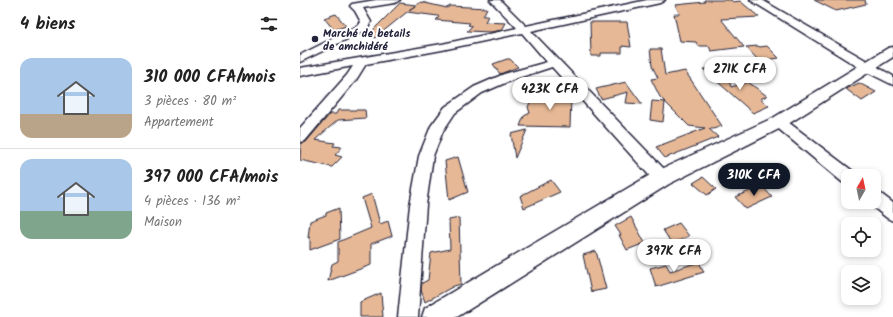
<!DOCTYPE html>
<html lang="fr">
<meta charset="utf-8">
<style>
:root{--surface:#fff;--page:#f6f6f6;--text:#222;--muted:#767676;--line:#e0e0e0;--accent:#111827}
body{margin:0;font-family:Kalam,sans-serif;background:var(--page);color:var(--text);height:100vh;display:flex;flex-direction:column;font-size:15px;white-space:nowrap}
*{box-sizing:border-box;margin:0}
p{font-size:13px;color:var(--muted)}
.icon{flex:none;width:22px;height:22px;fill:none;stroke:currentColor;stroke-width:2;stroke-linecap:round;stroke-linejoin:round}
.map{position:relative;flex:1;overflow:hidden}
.sheet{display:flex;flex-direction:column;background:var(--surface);width:300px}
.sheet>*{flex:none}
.needle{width:26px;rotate:9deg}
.fabs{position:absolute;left:541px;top:169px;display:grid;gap:8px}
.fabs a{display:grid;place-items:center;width:40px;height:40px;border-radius:8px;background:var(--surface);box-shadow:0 2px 6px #0003;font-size:20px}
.price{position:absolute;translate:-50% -34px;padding:0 9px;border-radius:14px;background:#fff;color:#222;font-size:13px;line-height:26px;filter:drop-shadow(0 1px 2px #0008)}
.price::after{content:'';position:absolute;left:50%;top:24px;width:12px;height:9px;margin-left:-6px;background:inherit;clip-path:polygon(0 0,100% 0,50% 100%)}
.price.active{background:var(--accent);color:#fff}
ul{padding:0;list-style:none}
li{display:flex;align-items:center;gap:12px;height:100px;padding:0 20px}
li+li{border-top:1px solid var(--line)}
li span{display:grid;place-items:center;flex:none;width:112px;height:80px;border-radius:12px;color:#555}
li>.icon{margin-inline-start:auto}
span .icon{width:48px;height:48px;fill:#fffc;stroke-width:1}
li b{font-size:17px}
h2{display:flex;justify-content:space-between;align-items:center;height:48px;padding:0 20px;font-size:17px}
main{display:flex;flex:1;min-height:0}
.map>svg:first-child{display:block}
.building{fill:#e6b896;stroke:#22223b}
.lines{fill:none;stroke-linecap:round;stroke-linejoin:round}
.minor-casing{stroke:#22223b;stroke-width:3}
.tertiary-casing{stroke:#22223b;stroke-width:3}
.minor{fill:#fff;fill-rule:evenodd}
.tertiary{fill:#fff;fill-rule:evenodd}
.poi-dot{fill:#22223b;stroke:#fff;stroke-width:1.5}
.labels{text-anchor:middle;stroke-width:4;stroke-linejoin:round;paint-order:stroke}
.far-poi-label{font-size:11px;font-weight:bold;fill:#22223b;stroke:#fff;text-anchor:start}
</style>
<main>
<section class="sheet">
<h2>4 biens<svg class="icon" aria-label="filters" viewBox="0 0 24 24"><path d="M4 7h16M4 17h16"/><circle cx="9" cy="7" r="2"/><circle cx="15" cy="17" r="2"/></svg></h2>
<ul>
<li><span style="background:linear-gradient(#a9c7e8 70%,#b9a48a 0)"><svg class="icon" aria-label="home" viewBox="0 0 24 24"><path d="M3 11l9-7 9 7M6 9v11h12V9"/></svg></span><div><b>310 000 CFA/mois</b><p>3 pièces · 80 m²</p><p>Appartement</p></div></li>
<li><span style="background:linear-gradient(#a9c7e8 65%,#7fa58c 0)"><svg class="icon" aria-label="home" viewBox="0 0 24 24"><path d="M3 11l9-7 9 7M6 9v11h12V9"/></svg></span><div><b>397 000 CFA/mois</b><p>4 pièces · 136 m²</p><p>Maison</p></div></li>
</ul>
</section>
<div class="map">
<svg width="593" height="317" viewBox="0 0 593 317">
<rect width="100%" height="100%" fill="#fff"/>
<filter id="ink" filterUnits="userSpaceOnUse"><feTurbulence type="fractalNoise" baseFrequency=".025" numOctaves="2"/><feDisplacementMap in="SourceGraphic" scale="8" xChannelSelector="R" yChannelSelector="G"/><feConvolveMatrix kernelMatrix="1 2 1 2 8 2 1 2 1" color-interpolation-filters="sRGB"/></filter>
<g filter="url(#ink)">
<!-- building -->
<g class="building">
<path d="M404,0H431L433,2L440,1L459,17L421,19L444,47L411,51L409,46H398L396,42L380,41L374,14H380L375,5L405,2Z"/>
<path d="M514,0H565L566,4L536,11Z"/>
<path d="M121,2L147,8L150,6L187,8L183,16H188L185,22L206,23L202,30L191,32L167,31L172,26L168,25L170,23L136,20L139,17L138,16L107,12L75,38L70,33L100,3L116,5L109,10Z"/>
<path d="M36,14L46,26L34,30L24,18Z"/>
<path d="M290,22H327L331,47L322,46V53H301V56H291Z"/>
<path d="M458,46L460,47L467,46L479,58L459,61L446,47Z"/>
<path d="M350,49H361L365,75L385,71L422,126L413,129H409L418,137L365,158L356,147L405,128L389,126L360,97L351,79L358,78L352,66Z"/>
<path d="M207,59H210L218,67L200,74L193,64Z"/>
<path d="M425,68L431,87L448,82L467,96L460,99L469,106L453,113L403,69Z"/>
<path d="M326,82L342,104L326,103L328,92L301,99L296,89Z"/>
<path d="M559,83L576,92L562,101L546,89Z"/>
<path d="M253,84H264L261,98H271L270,127L220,126L224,116L230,113L228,107L232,98L250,100Z"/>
<path d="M352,101L365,102L363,122L350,120Z"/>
<path d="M38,110H65L66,118L38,120L15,140L35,143L33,146L42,147L35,155L42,157L32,167L0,160L1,143L6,142L30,114H36Z"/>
<path d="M227,130L215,158L211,134Z"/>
<path d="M158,157L168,192L149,200L145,161Z"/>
<path d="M403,177L416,189L407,195L393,183Z"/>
<path d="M251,180L260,192L224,208L220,196Z"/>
<path d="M462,186L472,197L446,209L435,197Z"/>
<path d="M72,194L80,224L88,221L92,236L71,244V265L28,281L32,264L38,261V242L71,228L62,198Z"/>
<path d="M39,208L40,239L10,250V237L8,238L10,221L26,215V213Z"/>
<path d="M331,217L345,243L327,250L319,235H321L315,226Z"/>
<path d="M159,218L161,284L154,286L125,302L121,290L122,283L128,280L131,253L150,249L149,220Z"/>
<path d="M379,223L389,236L372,244L363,230Z"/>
<path d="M296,251L306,289L291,292L283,255Z"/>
<path d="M399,262L404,272L356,287L350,268L366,264L370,271Z"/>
<path d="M81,293L83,317H60V302Z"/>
</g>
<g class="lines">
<!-- minor casing -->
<g class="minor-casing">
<g id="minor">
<path d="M76,0H100L95,3L63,8L71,22L66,30L0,62V55L58,26L61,22L55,11L50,6L52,4Z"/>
<path d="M190,0H200L226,26L347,0H365L360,3L231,31L368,173L370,178L368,183L362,184L356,183L252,67L212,80L182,93L155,113L143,131L133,156L126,205L118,317H98L110,205L119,156L131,126L145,107L174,87L204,74L247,62L222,33L142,50L66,64L56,80L5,141L0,142V128L47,75L53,66L0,76V68L142,44L217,28Z"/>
<path d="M450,0H462L593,76V85L563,70Z"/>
<path d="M479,117L484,119L554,172L555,176H548V183L542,182L474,125L472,122L474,119Z"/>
<path d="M574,191L580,193L593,203V221L587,218L568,203L574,202Z"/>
</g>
</g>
<!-- tertiary casing -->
<g class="tertiary-casing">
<path id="tertiary" d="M593,47V57L485,126L369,184L157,317H122L125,308L355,172L473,118L588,48Z"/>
</g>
<!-- minor -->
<use href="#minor" class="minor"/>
<!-- tertiary -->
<use href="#tertiary" class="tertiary"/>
</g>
</g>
<!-- markers -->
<circle class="poi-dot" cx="15" cy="39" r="4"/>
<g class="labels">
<!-- far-poi labels -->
<g class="far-poi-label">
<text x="23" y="37">Marché de betails<tspan x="23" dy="13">de amchidéré</tspan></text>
</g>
</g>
</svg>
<div class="fabs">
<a><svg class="needle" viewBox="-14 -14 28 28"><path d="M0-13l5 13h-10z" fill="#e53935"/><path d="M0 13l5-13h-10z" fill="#767676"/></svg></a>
<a><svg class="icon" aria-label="locate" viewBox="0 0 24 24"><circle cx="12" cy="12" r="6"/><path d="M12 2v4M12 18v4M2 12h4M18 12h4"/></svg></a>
<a><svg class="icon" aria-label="layers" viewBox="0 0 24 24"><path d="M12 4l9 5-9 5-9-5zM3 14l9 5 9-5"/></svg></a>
</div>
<b class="price" style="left:440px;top:91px">271K CFA</b>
<b class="price" style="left:250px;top:111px">423K CFA</b>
<b class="price active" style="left:454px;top:197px">310K CFA</b>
<b class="price" style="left:374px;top:273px">397K CFA</b>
</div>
</main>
